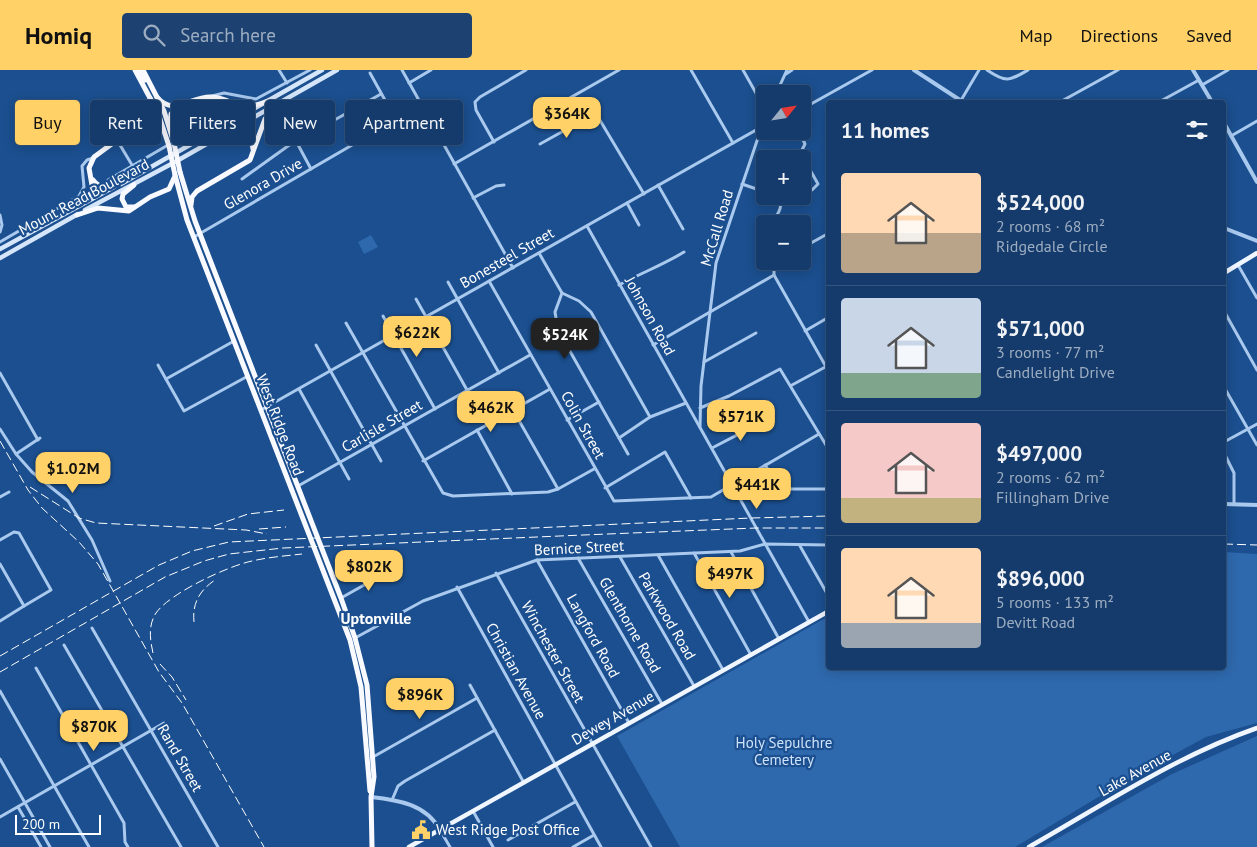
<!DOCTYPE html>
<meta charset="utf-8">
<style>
:root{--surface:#143b6b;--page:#1d4271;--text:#f1f3f6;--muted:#9dadc1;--line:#33557e;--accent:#ffd166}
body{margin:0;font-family:"PT Sans",sans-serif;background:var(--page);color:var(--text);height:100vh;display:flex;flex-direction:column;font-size:19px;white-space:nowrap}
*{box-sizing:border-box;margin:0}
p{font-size:16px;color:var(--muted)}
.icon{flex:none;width:28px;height:28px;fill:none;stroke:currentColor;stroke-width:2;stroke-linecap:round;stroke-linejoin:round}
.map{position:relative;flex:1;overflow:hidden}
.sheet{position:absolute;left:826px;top:30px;width:400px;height:570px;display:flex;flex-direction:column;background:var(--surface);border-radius:5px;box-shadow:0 2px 12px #0003,0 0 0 1px var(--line)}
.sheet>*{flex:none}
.guide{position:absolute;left:15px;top:30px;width:475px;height:45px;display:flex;gap:10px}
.needle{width:32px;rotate:60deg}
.fabs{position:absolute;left:756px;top:15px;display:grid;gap:10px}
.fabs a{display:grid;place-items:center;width:55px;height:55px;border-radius:5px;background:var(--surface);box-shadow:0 2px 12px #0003,0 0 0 1px var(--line);font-size:25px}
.scale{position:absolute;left:15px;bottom:12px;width:86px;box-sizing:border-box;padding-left:5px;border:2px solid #fff;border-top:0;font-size:14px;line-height:18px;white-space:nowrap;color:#fff;-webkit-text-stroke:4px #1b4f8f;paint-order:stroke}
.price{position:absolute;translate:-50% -42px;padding:0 11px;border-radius:10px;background:var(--accent);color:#111;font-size:16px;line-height:32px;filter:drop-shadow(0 1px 2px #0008)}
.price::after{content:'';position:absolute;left:50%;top:30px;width:15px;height:11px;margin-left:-8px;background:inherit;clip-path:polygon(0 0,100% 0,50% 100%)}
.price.current{background:#222;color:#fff}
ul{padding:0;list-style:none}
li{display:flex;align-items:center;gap:15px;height:125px;padding:0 15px}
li+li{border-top:1px solid var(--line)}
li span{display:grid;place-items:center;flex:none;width:140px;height:100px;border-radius:5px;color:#555}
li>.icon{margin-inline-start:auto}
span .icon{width:60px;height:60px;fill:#fffc;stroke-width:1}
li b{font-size:21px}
h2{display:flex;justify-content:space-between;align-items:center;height:60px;padding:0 15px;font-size:21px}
.chip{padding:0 18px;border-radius:5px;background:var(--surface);box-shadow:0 2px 12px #0003,0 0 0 1px var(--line);font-size:18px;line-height:45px}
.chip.current{background:var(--accent);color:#111}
header{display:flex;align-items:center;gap:30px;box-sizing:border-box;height:70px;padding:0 25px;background:var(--accent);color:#111}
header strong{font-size:24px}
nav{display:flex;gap:28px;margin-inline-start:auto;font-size:18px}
.search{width:350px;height:45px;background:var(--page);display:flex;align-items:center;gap:12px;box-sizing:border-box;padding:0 18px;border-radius:5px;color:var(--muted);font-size:19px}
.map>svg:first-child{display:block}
.green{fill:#2e69ad}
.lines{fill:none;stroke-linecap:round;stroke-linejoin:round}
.minor{stroke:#a9c9ee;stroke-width:3}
.tertiary{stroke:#a9c9ee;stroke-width:4}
.secondary{stroke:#d6e6fa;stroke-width:4.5}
.primary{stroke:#f0f6ff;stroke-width:4.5}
.trunk{stroke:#f8faff;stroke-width:5}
.rail{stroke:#fff;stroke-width:1;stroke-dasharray:9 4;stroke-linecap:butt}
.trunk-bridge{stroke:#f8faff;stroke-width:5}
.labels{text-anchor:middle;stroke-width:4.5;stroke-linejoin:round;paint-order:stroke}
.street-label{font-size:15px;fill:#fff;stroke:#1b4f8f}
.park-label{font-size:15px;fill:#cfe3fa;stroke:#1b4f8f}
.poi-label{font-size:15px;fill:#fff;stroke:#1b4f8f;text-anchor:start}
.neighbourhood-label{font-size:16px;font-weight:bold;fill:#fff;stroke:#1b4f8f}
</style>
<header>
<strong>Homiq</strong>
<div class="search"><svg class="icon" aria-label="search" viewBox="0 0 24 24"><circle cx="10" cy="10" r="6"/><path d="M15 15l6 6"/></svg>Search here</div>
<nav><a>Map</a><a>Directions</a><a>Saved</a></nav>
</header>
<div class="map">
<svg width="1257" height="777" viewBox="0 0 1257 777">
<rect width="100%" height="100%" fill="#1b4f8f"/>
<!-- green -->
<g class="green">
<path d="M371,165L378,177L364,184L358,172Z"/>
<path d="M1224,482L1257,484V653L1206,667L1125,711L1015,777H680L617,666L829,546V598H1224Z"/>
<path d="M1257,666V777H1042L1172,704Z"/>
</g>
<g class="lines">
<!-- minor -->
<g class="minor">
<path d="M279,0L287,13"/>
<path d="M402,0L513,198"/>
<path d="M691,0L733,73"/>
<path d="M743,0L765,39"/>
<path d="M987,0C1006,13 1009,11 1028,0"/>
<path d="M370,3L396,50"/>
<path d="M786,4L792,0"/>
<path d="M409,13L431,0"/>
<path d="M1202,15L1228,0"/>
<path d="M776,24L787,0"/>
<path d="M212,26L224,23L256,29L310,0"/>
<path d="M572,27L585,49"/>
<path d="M960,32L979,0"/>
<path d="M1060,32L1118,0"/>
<path d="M1159,32L1199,10"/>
<path d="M802,39L872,0"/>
<path d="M799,61L805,74L801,82"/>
<path d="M1231,66L1257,51"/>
<path d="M117,70L132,95"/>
<path d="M296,71L311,99"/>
<path d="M494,72L476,40L475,32L480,27L526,0"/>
<path d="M540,74L585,49L590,46L598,47L644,124"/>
<path d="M789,89L800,82L818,114L812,120L802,117"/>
<path d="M454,94L619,0"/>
<path d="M242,109L288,76L381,24"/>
<path d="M108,110L168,75"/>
<path d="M742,114L765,122"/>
<path d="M658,115L683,159"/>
<path d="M473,128L496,116L504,115"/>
<path d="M627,133L639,155"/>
<path d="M0,145L2,155L0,162"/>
<path d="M767,154C776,148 781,142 781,131L777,126"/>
<path d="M587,156L809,552"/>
<path d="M760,159L765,155"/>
<path d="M194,167L421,35"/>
<path d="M0,172L79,126L84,117L82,96L87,90L93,88"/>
<path d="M802,178L829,163"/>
<path d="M539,183L562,223L555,242L558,260L628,384"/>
<path d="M780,191L774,198V205L829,302"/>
<path d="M1238,195L1257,228"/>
<path d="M489,211L614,431L711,427L819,364"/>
<path d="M448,212L499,303"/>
<path d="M619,215C641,203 663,195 684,182"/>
<path d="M562,223L579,231L591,242L650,347"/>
<path d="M416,229L467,320"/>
<path d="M1224,241L1257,300"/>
<path d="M383,246L435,339"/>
<path d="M346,253L443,423L453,426L548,422L558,419L594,399"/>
<path d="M805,261L829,247"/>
<path d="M316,275L381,391"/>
<path d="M653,275L774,205"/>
<path d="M704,292L756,263"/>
<path d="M158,295L184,341L248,306"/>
<path d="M0,303L38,370"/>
<path d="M166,309L234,271"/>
<path d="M792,315L829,295"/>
<path d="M1224,317L1257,375"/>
<path d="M299,319L349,409"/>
<path d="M700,338L729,326L780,299L829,380"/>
<path d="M261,340L765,55"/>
<path d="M513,340L558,419"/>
<path d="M567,350L599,332"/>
<path d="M700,357L701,316L716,193L765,47"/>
<path d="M0,359L16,384L32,402L68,431L92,470L110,511"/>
<path d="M477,360L512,424"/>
<path d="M619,368L650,347L686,333"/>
<path d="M1224,372L1257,354"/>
<path d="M712,378L766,350"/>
<path d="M1224,383L1234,403V434"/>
<path d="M16,384L40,368"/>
<path d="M423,391L550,319"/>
<path d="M765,395L781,419H829"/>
<path d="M298,416L530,285"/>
<path d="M605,418L665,382L691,428"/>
<path d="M0,427L9,422"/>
<path d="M0,470L14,462L19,463L51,520L24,536L0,494"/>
<path d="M800,476L829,527"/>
<path d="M731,482L779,569"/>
<path d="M694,483L751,585"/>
<path d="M658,485L723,600"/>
<path d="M620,487L694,616"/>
<path d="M578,488L662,634"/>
<path d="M537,490L629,653"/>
<path d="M496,503L651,777"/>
<path d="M457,517L601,777"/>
<path d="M341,528L389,501"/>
<path d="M0,551L24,536"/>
<path d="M92,558L218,777"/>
<path d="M355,568L423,531L537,490L740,481L765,474L829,475"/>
<path d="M64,575L181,777"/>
<path d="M36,598L124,753L125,772L128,777"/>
<path d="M470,615L524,713"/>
<path d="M0,621L89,777"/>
<path d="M373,687L477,628"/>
<path d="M0,689L50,777"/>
<path d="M392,730L398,716L405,711L495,660"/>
<path d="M18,737L41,777"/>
<path d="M473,741L493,777"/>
<path d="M0,747L164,653"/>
<path d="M440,760L450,777"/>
<path d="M508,770L575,732"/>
<path d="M573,777L594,765"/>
</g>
<!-- tertiary -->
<g class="tertiary">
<path d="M914,0L963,32"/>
<path d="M1193,0L1212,32"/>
<path d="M1224,53L1257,112"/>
<path d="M1224,158L1257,171"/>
<path d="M1224,434L1257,435"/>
<path d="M371,727C398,730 426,734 440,760"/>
</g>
<!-- secondary -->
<g class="secondary">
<path d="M121,114L322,0"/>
<path d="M85,140L175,92L337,0"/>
<path d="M28,156L45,152"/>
<path d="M0,179L114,117"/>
<path d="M0,188L78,144"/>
</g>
<!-- primary -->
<g class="primary">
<path d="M1224,203L1257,183"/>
<path d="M409,777L829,541"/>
<path d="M1029,777C1103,735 1176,686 1257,658"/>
</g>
<!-- trunk -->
<g class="trunk">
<path d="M135,0L158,43L169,76"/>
<path d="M139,0L145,10"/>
<path d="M143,0L164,41L174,73"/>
<path d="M157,27C173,47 191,26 211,27C237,28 233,45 268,31"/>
<path d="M170,54L171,44L177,37"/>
<path d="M211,64L227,47L226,38L219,30"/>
<path d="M218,68C233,62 251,57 253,79"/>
<path d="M180,102L195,151L341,528L355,568L367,615L374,707L371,727L372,777"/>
<path d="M175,105L187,150L350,570L361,617L370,721"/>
<path d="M93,110C101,121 111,117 123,112"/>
<path d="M134,115L123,124L122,129L126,137H134"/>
<path d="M81,134L93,121L89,98L94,87L147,48L152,39L150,28"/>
<path d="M191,135L192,127L197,121L250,90L265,49L281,32"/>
<path d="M77,145L98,138L129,141L150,127L169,119L174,108"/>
</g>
<!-- rail -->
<g class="rail">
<path d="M0,371L28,420L42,438L79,472L98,494L159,602L182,633L264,777"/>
<path d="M30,417L79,448L96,453L246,460L267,464"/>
<path d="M214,456L248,444L284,440"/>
<path d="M259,459L286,457"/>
<path d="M1224,474L1257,475"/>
<path d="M194,552C192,533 200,520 215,510"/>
<path d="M153,583C150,570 148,555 156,543C170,523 228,496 252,491C269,487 285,486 302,484"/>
<path d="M0,586L159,495L192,481L229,472L751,448L829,446"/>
<path d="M160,594L172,607L186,630"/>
<path d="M0,602L165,507L204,491L229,484L283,478L583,465L756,458H829"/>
</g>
<!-- trunk-bridge -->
<g class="trunk-bridge">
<path d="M174,73L180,102"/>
<path d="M169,76L175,105"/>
</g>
</g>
<!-- icons -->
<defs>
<g id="civic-bare" transform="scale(1.5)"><path d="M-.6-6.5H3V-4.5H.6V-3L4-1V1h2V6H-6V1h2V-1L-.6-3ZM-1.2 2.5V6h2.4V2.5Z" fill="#ffd166" stroke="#1b4f8f" stroke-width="2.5" paint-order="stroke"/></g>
</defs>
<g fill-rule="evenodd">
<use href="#civic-bare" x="421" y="760"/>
</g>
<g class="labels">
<!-- street labels -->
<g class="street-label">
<text transform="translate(263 114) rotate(-30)" y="5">Glenora Drive</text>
<text transform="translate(84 127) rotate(-28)" y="5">Mount Read Boulevard</text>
<text transform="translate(717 158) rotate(-73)" y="5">McCall Road</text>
<text transform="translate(507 188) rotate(-30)" y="5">Bonesteel Street</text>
<text transform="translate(650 246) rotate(61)" y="5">Johnson Road</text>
<text transform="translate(280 355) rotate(69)" y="5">West Ridge Road</text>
<text transform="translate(583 355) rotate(61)" y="5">Colin Street</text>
<text transform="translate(382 356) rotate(-30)" y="5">Carlisle Street</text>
<text transform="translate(579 478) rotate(-3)" y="5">Bernice Street</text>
<text transform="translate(667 546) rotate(60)" y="5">Parkwood Road</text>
<text transform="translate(630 555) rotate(60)" y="5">Glenthorne Road</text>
<text transform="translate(593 566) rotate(61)" y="5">Langford Road</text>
<text transform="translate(553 582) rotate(61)" y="5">Winchester Street</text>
<text transform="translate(516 601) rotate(61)" y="5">Christian Avenue</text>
<text transform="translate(613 648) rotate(-30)" y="5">Dewey Avenue</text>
<text transform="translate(180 688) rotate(60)" y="5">Rand Street</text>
<text transform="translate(1135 703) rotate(-29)" y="5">Lake Avenue</text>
</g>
<!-- park labels -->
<g class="park-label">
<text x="784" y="678">Holy Sepulchre<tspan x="784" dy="17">Cemetery</tspan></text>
</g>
<!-- poi labels -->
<g class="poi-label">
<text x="436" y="765">West Ridge Post Office</text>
</g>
<!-- neighbourhood labels -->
<g class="neighbourhood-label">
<text x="376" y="554">Uptonville</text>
</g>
</g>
</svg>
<div class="fabs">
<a><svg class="needle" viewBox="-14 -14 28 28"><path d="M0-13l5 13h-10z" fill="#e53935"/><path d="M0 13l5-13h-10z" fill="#9dadc1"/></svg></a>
<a>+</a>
<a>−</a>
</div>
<div class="scale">200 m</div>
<b class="price" style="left:567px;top:69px">$364K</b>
<b class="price" style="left:417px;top:288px">$622K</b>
<b class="price current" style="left:565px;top:290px">$524K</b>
<b class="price" style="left:491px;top:363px">$462K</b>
<b class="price" style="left:741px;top:372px">$571K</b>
<b class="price" style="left:73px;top:424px">$1.02M</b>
<b class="price" style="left:757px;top:440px">$441K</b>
<b class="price" style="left:369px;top:522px">$802K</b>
<b class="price" style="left:730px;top:529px">$497K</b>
<b class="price" style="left:420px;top:650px">$896K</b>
<b class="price" style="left:94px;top:682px">$870K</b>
<div class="guide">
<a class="chip current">Buy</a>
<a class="chip">Rent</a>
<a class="chip">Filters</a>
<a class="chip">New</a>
<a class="chip">Apartment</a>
</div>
<section class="sheet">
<h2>11 homes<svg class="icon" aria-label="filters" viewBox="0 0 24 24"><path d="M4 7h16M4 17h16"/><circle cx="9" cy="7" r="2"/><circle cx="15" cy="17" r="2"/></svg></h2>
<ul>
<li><span style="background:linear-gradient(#ffd9b3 60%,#b9a48a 0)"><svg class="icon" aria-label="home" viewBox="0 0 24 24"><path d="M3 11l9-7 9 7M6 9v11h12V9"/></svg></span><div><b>$524,000</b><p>2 rooms · 68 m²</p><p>Ridgedale Circle</p></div></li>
<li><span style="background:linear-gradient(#c9d6e8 75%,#7fa58c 0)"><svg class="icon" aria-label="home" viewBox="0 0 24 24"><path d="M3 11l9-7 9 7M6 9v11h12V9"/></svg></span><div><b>$571,000</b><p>3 rooms · 77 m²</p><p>Candlelight Drive</p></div></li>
<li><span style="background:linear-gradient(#f6c9c9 75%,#c2b280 0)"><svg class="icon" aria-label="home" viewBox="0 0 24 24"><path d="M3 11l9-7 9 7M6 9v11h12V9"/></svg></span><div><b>$497,000</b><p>2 rooms · 62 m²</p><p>Fillingham Drive</p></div></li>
<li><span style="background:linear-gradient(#ffd9b3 75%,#9aa5b1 0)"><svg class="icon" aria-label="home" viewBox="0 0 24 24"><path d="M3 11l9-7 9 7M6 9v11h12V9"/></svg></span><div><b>$896,000</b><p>5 rooms · 133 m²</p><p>Devitt Road</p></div></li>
</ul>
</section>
</div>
